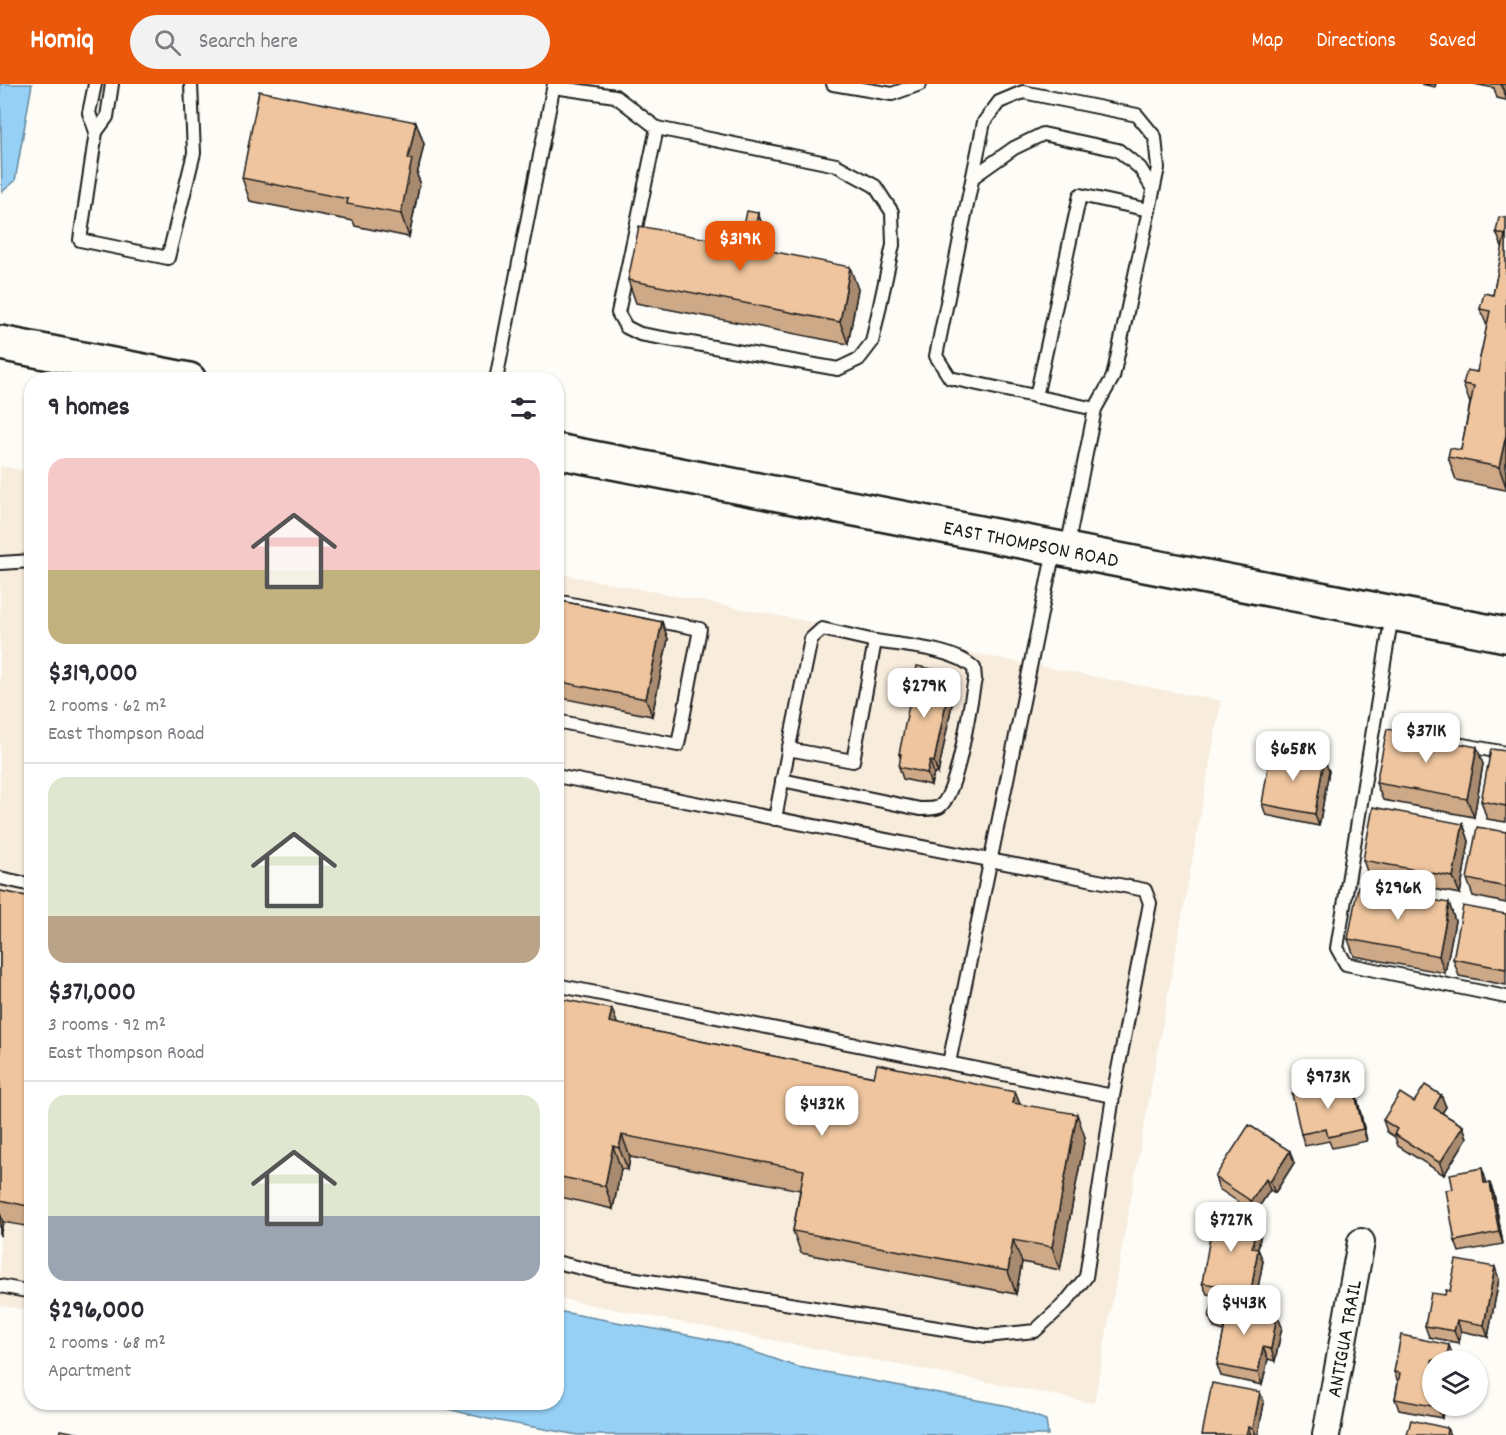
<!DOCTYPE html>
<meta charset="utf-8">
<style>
:root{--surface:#fff;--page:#f2f2f3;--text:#2b2b33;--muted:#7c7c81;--line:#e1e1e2;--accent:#ea580c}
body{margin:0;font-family:Dekko,sans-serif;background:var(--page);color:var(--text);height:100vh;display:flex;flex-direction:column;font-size:22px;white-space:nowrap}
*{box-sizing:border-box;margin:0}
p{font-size:20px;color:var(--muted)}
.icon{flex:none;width:33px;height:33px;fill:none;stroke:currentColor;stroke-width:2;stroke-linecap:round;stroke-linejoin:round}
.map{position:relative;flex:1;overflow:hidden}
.details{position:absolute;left:24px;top:288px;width:540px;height:1038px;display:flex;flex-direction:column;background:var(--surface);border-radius:24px;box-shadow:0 2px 4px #0004}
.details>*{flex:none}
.buttons{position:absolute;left:1422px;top:1266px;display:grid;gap:12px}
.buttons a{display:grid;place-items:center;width:66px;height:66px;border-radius:50%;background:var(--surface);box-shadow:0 2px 4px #0004;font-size:30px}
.price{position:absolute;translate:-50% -51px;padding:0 14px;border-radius:12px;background:#fff;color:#222;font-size:20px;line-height:39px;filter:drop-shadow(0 2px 3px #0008)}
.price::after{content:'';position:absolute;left:50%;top:36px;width:18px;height:14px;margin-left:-9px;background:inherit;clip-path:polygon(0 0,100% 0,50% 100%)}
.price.current{background:var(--accent);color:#fff}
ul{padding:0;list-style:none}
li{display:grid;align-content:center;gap:12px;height:318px;padding:0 24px}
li+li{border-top:2px solid var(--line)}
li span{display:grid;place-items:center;height:186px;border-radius:18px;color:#555}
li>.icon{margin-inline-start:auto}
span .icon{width:108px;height:108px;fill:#fffc;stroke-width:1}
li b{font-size:26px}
h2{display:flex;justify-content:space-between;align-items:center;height:72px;padding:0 24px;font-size:26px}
header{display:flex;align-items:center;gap:36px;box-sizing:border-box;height:84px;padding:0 30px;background:var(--accent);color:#fff}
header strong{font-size:28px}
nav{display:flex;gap:33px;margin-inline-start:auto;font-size:21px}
.search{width:420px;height:54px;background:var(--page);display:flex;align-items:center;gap:15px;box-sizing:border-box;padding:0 21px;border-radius:33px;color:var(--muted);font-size:22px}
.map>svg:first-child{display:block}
.built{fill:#f8ecdc}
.water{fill:#96d0f5;stroke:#65889e;stroke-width:1.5}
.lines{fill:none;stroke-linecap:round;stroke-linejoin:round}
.lane-casing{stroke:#1c1c1c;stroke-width:16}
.street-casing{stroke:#1c1c1c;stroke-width:30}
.secondary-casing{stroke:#1c1c1c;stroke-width:38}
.lane{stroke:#fdfcf7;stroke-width:12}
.street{stroke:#fdfcf7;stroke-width:26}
.secondary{stroke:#fdfcf7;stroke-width:33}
.wall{fill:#cda988;stroke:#1c1c1c;stroke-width:1.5}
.shaded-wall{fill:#a78a6f;stroke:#1c1c1c;stroke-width:1.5}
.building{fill:#eec59e;stroke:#1c1c1c;stroke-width:1.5}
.labels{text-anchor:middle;stroke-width:4.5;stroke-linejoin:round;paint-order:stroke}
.street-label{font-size:21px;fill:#1c1c1c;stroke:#fdfcf7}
</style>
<header>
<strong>Homiq</strong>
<div class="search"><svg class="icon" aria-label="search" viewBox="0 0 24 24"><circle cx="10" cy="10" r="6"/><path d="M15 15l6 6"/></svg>Search here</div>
<nav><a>Map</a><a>Directions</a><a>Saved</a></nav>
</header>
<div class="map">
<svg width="1506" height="1351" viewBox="0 0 1506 1351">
<rect width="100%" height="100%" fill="#fdfcf7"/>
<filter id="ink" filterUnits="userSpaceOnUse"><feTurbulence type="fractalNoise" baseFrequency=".0167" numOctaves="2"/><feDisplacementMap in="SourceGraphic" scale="12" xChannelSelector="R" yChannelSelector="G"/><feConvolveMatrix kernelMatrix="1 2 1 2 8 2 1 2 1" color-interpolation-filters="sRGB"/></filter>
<g filter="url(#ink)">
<!-- built -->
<g class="built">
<path d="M0,382L32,388L31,1227L0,1221Z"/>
<path d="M556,489L1221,617L1094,1319L557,1214Z"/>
</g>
<!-- water -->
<g class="water">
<path d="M0,0H32L15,97L2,108Z"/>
<path d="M557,1227L725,1258L798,1283L1009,1322L1046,1336L1048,1351H578L488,1335L424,1319L556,1318Z"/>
</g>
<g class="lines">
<!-- lane casing -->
<g class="lane-casing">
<g id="lane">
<path d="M95,0L89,29L96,48L80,156L168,174L194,69L191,0"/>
<path d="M833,0L892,10L920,0"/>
<path d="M554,3L615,12L657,44L618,229L626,243L640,250L838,285L859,275L872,258L893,161L892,128L875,102L836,81L657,44"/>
<path d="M96,48L107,33L112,0"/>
<path d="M973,93L1014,64L1043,50L1118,66L1140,84L1153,105"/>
<path d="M496,296L554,0"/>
<path d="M1036,313L1080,111L1149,126"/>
<path d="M1067,464L1095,325L1113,293L1149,126L1158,84L1155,53L1137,31L1023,8L999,18L984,38L936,272L950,294L1095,325"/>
<path d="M0,479L32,477"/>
<path d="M556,517L700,545L678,661L556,637"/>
<path d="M1392,531L1337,864L1346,880L1506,913"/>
<path d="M1463,661L1506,669"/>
<path d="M556,692L1145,806L1150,819L1113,1012L556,901"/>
<path d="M782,696L920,725C926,725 934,725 939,723C958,712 970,619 975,595L974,584C953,564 904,562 875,557"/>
<path d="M775,735C786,675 799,615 811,555L822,545L875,557L853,677L788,665"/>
<path d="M0,794L32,801"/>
<path d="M949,979L1054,466"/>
<path d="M556,1178L606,1190L987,1252L1035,1247L1065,1219L1086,1193L1113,1012"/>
<path d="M0,1202L32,1208"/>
</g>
</g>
<!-- street casing -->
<g class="street-casing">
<g id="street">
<path id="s1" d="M1326,1351L1361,1158"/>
</g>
</g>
<!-- secondary casing -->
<g class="secondary-casing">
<g id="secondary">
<path d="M0,259L189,296"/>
<path id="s2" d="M556,367L1506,551"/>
</g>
</g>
<!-- lane -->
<use href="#lane" class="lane"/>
<!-- street -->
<use href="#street" class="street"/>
<!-- secondary -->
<use href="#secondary" class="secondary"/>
</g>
<!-- wall -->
<g class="wall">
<path d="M1421,0H1436L1435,3Z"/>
<path d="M1474,0H1506V16L1497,14L1494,4Z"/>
<path d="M416,38L424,60L417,91L420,98L409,153L355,142L353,137L250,117L242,94Z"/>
<path d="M758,129L766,152L763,166L858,205L848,260L636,219L628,196L740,161Z"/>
<path d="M1506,134V406L1456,396L1448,373L1461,366L1470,319L1463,300L1477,288L1487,242L1480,225L1493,211L1503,165L1496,148Z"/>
<path d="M556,516L662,538L668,555L652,632L556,613Z"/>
<path d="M952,589L956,600L938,690L934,689L931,701L903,695L899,683L901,675L899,670Z"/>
<path d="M1506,667V738L1487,735L1481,717Z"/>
<path d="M1483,680L1474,733L1383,716L1376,699Z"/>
<path d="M1329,687L1319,742L1266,731L1262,720Z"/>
<path d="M1463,740L1469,757L1460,810L1369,793L1363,776Z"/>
<path d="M1506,748V819L1473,812L1467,795Z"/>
<path d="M0,807L32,813V1143L3,1138L0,1152Z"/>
<path d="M1449,819L1455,837L1445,889L1354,872L1348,855Z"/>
<path d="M1506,830V901L1459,892L1453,875Z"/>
<path d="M556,914L618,940L874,993L1015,1008L1020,1021L1085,1053L1060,1186L1022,1178L1016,1210L801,1169L793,1147L800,1106L630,1073L628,1086L621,1085L613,1125L556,1112Z"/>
<path d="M1352,997L1356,1009L1367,1057L1332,1064L1329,1057L1305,1062L1301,1050Z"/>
<path d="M1441,1011L1446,1023L1442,1029L1463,1042L1467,1054L1444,1091L1398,1062L1395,1053L1387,1048L1383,1036Z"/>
<path d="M1294,1079L1275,1109L1270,1106L1255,1129L1219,1105L1215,1093Z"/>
<path d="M1486,1096V1099L1494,1110L1503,1160L1459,1168L1455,1157Z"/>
<path d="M1261,1148L1258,1165L1263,1177L1255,1219L1207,1210L1202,1199Z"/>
<path d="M1499,1195L1488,1253L1461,1247L1459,1259L1429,1253L1425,1242L1445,1211Z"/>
<path d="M1277,1231L1282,1243L1275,1277L1268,1275L1262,1301L1221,1292L1217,1281L1224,1247L1214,1244L1209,1233Z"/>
<path d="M1453,1272L1432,1322H1444L1442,1334L1399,1326L1395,1315L1398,1298L1394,1288Z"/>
<path d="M1264,1319L1258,1351H1202Z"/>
</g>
<!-- shaded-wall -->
<g class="shaded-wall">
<path d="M1501,0H1506V13Z"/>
<path d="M416,38L424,60L417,91L420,98L409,153L401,130L408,75Z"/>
<path d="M758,129L766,152L760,186L751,163Z"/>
<path d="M850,183L858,205L848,260L840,238Z"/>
<path d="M1506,351V403L1499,383Z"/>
<path d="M662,538L668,555L652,632L646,615Z"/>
<path d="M952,589L956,600L938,690L934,678Z"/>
<path d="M1477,663L1483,680L1474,733L1467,715Z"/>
<path d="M1324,675L1329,687L1319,742L1315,730Z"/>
<path d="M930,677L934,689L931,701L927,689Z"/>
<path d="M1463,740L1469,757L1460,810L1453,793Z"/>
<path d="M1449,819L1455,837L1445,889L1439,872Z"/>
<path d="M612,925L620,947L609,938Z"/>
<path d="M1352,997L1356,1009L1367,1057L1363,1045Z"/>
<path d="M1015,1008L1024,1030L1013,1019Z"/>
<path d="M1441,1011L1446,1023L1438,1035L1434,1024Z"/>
<path d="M1077,1030L1085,1053L1060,1186L1052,1163Z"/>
<path d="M1463,1042L1467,1054L1444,1091L1440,1079Z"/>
<path d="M622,1051L630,1073L628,1086L619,1064Z"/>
<path d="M613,1062L621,1085L613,1125L605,1102Z"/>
<path d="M1290,1067L1294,1079L1275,1109L1270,1098Z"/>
<path d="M1482,1084L1486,1096L1489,1111L1484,1099Z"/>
<path d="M1266,1095L1270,1106L1255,1129L1251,1117Z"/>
<path d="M1490,1099L1494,1110L1503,1160L1499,1148Z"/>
<path d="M0,1129L3,1138L0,1152Z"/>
<path d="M1257,1137L1261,1148L1256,1176L1252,1164Z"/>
<path d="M1013,1156L1022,1178L1016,1210L1008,1187Z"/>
<path d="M1258,1165L1263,1177L1255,1219L1251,1207Z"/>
<path d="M1495,1183L1499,1195L1488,1253L1484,1241Z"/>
<path d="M1277,1231L1282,1243L1275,1277L1271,1265Z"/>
<path d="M1457,1236L1461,1247L1459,1259L1454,1247Z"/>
<path d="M1449,1261L1453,1272L1452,1276H1446Z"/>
<path d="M1263,1263L1268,1275L1262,1301L1258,1289Z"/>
<path d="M1260,1308L1264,1319L1258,1351H1256L1253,1344Z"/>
<path d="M1438,1322H1444L1442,1334L1437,1323Z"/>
<path d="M1248,1343L1251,1351H1246Z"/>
<path d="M1447,1344L1450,1351H1446Z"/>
</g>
<!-- building -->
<g class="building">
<path d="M259,7L416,38L408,75H412L401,130L347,120L348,115L242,94Z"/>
<path d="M747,127L758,129L751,163L850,183L840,238L628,196L639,142L740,161Z"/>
<path d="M1499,133L1506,134V351L1499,383L1448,373L1450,364L1461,366L1474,302L1463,300L1467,286L1477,288L1490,227L1480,225L1484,209L1493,211L1505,151L1496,148Z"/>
<path d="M556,516L662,538L646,615L556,597Z"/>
<path d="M917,582L952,589L934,678L930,677L927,689L899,683L901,670H899Z"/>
<path d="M1387,645L1477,663L1467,715L1376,699Z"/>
<path d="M1271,665L1324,675L1315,730L1262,720Z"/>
<path d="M1491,665L1506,667V722L1481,717Z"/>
<path d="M1373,723L1463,740L1453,793L1363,776Z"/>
<path d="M1477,743L1506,748V803L1467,795Z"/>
<path d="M1358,802L1449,819L1439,872L1348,855Z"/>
<path d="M0,807L32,813V1123L0,1116Z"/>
<path d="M1463,822L1506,830V885L1453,875Z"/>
<path d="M556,914L612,925L609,938L874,993L877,980L1015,1008L1013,1019L1077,1030L1052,1163L1013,1156L1008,1187L793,1147L804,1086L622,1051L619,1064L613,1062L605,1102L556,1092Z"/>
<path d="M1352,997L1363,1045L1328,1053L1326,1045L1301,1050L1292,1010Z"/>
<path d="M1425,1001L1441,1011L1434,1024L1463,1042L1440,1079L1394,1050L1397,1045L1383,1036L1400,1009L1414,1018Z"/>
<path d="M1249,1041L1290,1067L1270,1098L1266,1095L1251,1117L1215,1093Z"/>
<path d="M1482,1084L1484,1099H1490L1499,1148L1455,1157L1446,1106L1453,1105L1450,1090Z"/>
<path d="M1214,1130L1257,1137L1252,1164L1258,1165L1251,1207L1202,1199Z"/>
<path d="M1456,1176L1495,1183L1484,1241L1457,1236L1454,1247L1425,1242L1431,1209L1445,1211L1446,1206L1450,1207Z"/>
<path d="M1213,1217L1277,1231L1271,1265L1263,1263L1258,1289L1217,1281L1226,1236L1209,1233Z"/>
<path d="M1401,1251L1449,1261L1446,1276H1432V1322H1438L1437,1323L1395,1315L1400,1289L1394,1288Z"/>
<path d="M1212,1299L1260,1308L1253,1344L1248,1343L1246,1351H1202Z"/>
<path d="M1411,1336L1447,1344L1446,1351H1407Z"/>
<path d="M61,1346L87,1351H60Z"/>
</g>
</g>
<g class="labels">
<!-- street labels -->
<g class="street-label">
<text dy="7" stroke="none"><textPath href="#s2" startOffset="484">EAST THOMPSON ROAD</textPath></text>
<text dy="7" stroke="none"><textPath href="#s1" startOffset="98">ANTIGUA TRAIL</textPath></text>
</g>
</g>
</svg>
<div class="buttons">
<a><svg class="icon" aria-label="layers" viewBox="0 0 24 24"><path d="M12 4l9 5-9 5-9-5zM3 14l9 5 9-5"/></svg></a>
</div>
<b class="price current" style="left:740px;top:188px">$319K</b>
<b class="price" style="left:924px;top:635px">$279K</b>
<b class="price" style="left:1426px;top:680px">$371K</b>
<b class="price" style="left:1293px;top:698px">$658K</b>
<b class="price" style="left:1398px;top:837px">$296K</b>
<b class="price" style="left:1328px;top:1026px">$973K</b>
<b class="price" style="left:822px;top:1053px">$432K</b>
<b class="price" style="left:1231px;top:1169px">$727K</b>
<b class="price" style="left:1244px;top:1252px">$443K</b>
<section class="details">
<h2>9 homes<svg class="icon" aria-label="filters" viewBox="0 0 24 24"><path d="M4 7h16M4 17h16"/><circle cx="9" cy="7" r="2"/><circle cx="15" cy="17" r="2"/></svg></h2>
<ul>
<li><span style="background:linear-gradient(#f6c9c9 60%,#c2b280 0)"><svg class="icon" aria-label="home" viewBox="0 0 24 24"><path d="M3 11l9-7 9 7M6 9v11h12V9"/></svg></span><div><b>$319,000</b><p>2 rooms · 62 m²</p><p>East Thompson Road</p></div></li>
<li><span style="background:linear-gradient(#dfe7d0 75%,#b9a48a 0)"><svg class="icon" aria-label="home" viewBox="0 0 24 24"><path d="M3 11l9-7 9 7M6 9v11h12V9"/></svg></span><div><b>$371,000</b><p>3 rooms · 92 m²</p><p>East Thompson Road</p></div></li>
<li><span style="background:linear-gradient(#dfe7d0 65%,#9aa5b1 0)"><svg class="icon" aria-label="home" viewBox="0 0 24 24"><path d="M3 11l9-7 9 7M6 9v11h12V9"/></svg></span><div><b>$296,000</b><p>2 rooms · 68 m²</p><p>Apartment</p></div></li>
</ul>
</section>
</div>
